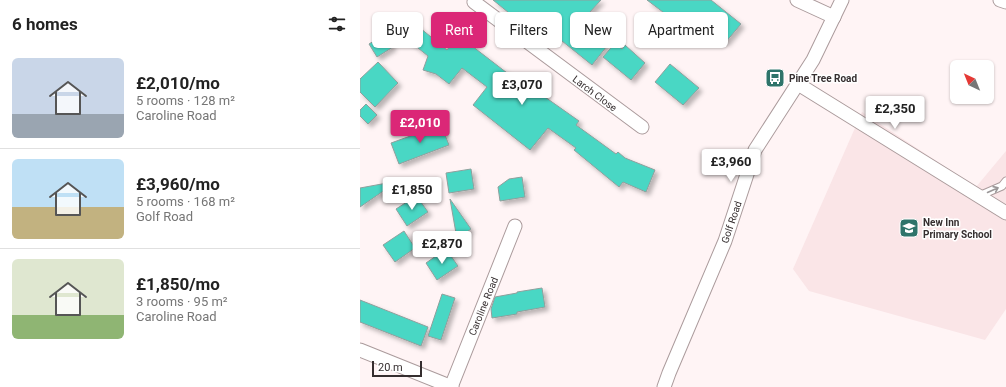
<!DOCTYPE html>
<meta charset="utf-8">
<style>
:root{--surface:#fff;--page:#f2f2f2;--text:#222;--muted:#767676;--line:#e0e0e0;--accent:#db2777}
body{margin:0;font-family:Roboto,sans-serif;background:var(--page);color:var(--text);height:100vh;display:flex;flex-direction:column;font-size:15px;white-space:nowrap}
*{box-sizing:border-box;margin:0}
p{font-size:13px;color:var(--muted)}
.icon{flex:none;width:22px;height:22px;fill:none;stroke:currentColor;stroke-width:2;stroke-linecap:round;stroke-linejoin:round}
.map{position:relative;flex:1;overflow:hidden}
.side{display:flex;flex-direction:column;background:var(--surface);width:360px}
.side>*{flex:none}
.banner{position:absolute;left:12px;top:12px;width:380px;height:36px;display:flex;gap:8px}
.needle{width:26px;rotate:317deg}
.tools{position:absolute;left:590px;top:60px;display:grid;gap:8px}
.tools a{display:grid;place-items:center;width:44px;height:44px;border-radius:6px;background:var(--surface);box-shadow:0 1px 3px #0004;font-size:20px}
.scale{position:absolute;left:12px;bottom:10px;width:50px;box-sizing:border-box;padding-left:4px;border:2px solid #352e2f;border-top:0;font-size:11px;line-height:14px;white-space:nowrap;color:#352e2f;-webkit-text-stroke:3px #fff;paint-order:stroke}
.price{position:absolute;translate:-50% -34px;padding:0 9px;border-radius:4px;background:#fff;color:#222;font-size:13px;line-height:26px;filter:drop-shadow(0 1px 2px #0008)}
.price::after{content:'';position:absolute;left:50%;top:24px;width:12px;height:9px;margin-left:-6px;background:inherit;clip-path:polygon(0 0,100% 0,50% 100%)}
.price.active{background:var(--accent);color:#fff}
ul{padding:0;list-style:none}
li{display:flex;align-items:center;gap:12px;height:100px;padding:0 12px}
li+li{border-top:1px solid var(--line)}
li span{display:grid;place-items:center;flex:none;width:112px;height:80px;border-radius:6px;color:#555}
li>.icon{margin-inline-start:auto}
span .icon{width:48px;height:48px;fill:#fffc;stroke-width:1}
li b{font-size:17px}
h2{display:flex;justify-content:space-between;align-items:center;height:48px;padding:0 12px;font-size:17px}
.pill{padding:0 14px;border-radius:6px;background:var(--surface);box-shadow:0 1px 3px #0004;font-size:14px;line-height:36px}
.pill.active{background:var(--accent);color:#fff}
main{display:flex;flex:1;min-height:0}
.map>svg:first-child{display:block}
.built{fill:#fae5e7}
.building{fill:#49d7c4;stroke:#8f9f9c;filter:url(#shadow)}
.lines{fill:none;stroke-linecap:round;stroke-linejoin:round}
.lane-casing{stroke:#ab9b9c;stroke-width:9}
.street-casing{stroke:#ab9b9c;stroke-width:15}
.lane{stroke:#fff;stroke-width:7}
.street{stroke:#fff;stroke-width:13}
.oneway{stroke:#9a9697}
.labels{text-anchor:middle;stroke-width:3;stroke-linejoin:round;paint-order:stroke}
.poi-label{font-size:10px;font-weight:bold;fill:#352e2f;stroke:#fff;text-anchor:start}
.street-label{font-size:10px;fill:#352e2f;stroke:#fff}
</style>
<main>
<section class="side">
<h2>6 homes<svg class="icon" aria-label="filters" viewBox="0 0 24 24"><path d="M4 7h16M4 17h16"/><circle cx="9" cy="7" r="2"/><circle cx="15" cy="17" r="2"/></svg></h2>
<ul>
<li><span style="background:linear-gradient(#c9d6e8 70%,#9aa5b1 0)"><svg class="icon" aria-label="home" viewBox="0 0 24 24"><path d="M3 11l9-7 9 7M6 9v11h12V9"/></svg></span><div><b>£2,010/mo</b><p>5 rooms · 128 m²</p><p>Caroline Road</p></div></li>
<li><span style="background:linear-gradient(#bfe0f5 60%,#c2b280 0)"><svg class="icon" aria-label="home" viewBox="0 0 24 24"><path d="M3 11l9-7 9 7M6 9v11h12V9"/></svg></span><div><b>£3,960/mo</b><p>5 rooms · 168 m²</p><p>Golf Road</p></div></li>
<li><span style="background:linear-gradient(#dfe7d0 70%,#8fb573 0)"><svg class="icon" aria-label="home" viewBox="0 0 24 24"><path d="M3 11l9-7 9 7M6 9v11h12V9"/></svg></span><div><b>£1,850/mo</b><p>3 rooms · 95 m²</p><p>Caroline Road</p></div></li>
</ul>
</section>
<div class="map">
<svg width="646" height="387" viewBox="0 0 646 387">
<defs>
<filter id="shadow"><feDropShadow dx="3.5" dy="3.5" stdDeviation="2" flood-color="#0004"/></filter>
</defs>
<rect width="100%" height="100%" fill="#fff4f5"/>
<!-- built -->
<path class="built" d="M502,112L616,187L646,151V309L625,340L449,291L433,269Z"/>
<!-- building -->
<g class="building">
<path d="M133,0H241L219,24L247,46L232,65L197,37L196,39L180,26L179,28L158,12L154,17Z"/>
<path d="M287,0H351L381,24L365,43L332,17L324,28Z"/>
<path d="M49,19L87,50L101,32L115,43L112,46L151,76L152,75L173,93L175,90L219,121L216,125L256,154L258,152L265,158L295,170L286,192L263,182L259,187L214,150L216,148L188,128L170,150L113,105L127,87L102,68L89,84L76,74L63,70L68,56L38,32Z"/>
<path d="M25,34L33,47L17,57L9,44Z"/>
<path d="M255,43L262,49L265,45L285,63L271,80L243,57Z"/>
<path d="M18,62L38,83L15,107L0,92V79Z"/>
<path d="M310,64L339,88L323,105L295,82Z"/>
<path d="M6,104L17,115L8,124L0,116V110Z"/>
<path d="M81,125L89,145L39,164L31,143Z"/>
<path d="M111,169L114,189L89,193L86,173Z"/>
<path d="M162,177L165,197L140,201L138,187L149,179Z"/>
<path d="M38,181L0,207V188Z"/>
<path d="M53,198H58L68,212L47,226L36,209Z"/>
<path d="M90,199L111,229L97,239Z"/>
<path d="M44,231L55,248L35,262L23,245Z"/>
<path d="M86,249L98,266L77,280L66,263Z"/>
<path d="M182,288L185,307L157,312V314L132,318L131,309L135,297L157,293V292Z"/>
<path d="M82,294L95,298L81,340L68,336Z"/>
<path d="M0,300L68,327L61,346L0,322Z"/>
</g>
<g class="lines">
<!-- lane casing -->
<g class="lane-casing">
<path id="lane" d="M619,196L642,186L646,181"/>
</g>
<!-- street casing -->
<g class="street-casing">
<g id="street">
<path d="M115,0L114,2L282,127"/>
<path d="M437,0L474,17"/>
<path d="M640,0L646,2"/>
<path d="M438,84L646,213"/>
<path d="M0,350L92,387"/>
<path d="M91,387L155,226"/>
<path d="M304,387L309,373L365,241L395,150L453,60L482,0"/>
</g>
</g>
<!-- lane -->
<use href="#lane" class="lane"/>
<!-- street -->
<use href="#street" class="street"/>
</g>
<!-- one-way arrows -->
<defs><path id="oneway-shaft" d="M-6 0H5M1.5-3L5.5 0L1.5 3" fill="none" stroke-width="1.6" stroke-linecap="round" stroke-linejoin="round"/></defs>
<use class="oneway" href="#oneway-shaft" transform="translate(633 190) rotate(-24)"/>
<!-- icons -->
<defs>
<g id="bus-square" transform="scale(1)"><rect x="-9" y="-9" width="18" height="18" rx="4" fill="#2e746a" stroke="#fff"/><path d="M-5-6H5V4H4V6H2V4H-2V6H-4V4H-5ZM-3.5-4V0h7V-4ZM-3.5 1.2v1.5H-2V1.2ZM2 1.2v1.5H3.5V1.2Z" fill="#fff"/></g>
<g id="school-square" transform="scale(1)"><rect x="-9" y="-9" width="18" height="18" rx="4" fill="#2e746a" stroke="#fff"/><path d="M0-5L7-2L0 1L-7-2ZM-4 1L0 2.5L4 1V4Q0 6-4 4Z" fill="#fff"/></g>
</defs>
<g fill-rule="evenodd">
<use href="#bus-square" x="415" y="78"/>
<use href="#school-square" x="549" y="228"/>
</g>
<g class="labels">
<!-- poi labels -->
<g class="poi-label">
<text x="429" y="82">Pine Tree Road</text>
<text x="563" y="226">New Inn<tspan x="563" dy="12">Primary School</tspan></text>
</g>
<!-- street labels -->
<g class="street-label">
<text transform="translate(235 93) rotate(37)" y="4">Larch Close</text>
<text transform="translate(371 222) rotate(-71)" y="4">Golf Road</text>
<text transform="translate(123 306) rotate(-68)" y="4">Caroline Road</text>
</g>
</g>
</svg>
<div class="tools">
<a><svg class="needle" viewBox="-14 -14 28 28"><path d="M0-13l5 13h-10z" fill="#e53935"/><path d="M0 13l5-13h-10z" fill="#767676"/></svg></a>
</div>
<div class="scale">20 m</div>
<b class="price" style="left:162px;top:106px">£3,070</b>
<b class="price" style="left:535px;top:130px">£2,350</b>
<b class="price active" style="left:60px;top:144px">£2,010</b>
<b class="price" style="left:371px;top:183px">£3,960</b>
<b class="price" style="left:52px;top:211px">£1,850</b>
<b class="price" style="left:82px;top:265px">£2,870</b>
<div class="banner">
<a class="pill">Buy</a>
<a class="pill active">Rent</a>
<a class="pill">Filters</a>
<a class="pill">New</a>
<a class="pill">Apartment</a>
</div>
</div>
</main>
